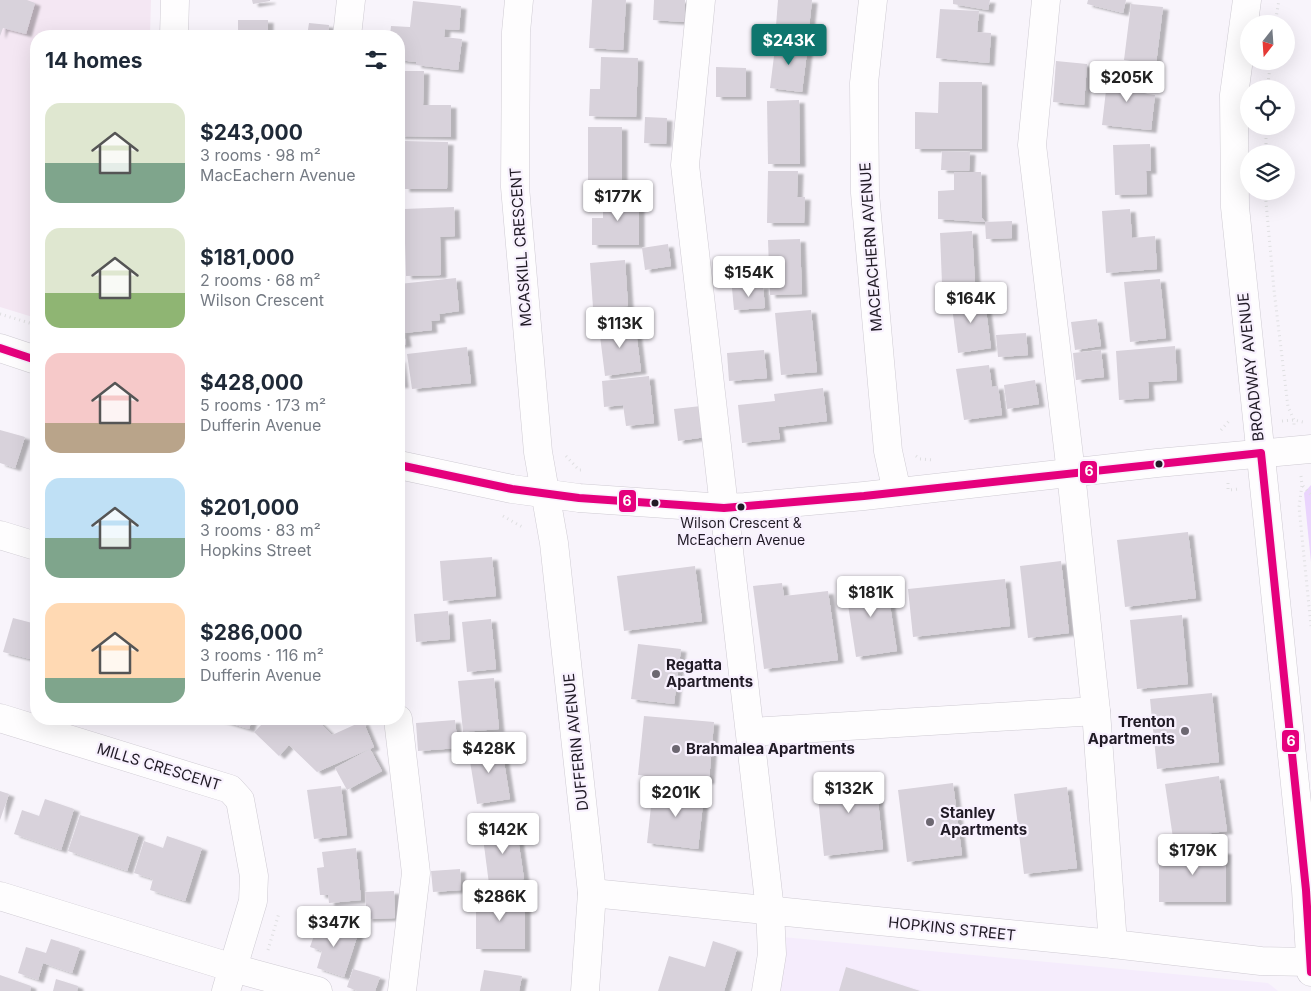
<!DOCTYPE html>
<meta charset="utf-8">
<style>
:root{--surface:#fff;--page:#f6f6f7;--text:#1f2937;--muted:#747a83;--accent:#0f766e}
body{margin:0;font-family:Inter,sans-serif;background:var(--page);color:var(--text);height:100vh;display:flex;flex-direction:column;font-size:19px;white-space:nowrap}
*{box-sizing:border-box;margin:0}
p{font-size:16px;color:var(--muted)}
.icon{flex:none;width:28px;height:28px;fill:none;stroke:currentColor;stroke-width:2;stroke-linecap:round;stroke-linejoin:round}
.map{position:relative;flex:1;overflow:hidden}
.panel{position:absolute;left:30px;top:30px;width:375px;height:695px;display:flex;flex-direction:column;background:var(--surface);border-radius:20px;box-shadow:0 5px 20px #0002}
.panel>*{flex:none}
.needle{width:32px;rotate:197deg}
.controls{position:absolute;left:1240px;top:15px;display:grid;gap:10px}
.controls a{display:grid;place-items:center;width:55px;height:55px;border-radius:50%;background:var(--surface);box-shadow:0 5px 20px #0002;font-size:25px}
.price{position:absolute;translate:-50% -42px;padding:0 11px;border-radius:5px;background:#fff;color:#222;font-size:16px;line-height:32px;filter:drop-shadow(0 1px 2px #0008)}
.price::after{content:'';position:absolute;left:50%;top:30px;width:15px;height:11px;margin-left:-8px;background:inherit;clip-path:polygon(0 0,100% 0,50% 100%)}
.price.selected{background:var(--accent);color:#fff}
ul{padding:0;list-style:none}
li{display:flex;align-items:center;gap:15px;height:125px;padding:0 15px}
li span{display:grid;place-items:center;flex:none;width:140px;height:100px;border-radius:15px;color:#555}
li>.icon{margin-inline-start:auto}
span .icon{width:60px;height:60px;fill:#fffc;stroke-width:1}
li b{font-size:21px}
h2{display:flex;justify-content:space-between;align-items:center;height:60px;padding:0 15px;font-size:21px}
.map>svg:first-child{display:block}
.built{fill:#f5ecfc}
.education{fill:#f4e7f3}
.green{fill:#ead4fd}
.building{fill:#d8d2db;filter:url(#shadow)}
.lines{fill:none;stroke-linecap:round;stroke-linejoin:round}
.minor-casing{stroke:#cfcbd3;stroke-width:29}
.path{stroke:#dfdfe1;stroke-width:3;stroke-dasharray:1 4;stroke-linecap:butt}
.minor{stroke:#fefdfe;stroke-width:28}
.bus-1-casing{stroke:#f8f1fe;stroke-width:11}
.bus-1{stroke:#e5007d;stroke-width:8}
.bus-dot{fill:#211b26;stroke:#f8f1fe;stroke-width:2}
.poi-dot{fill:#6c6771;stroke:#f8f1fe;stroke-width:2}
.labels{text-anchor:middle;stroke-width:4.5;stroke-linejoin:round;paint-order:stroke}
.bus-label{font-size:14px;fill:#211b26;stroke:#f8f1fe}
.street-label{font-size:15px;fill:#211b26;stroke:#f8f1fe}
.poi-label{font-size:15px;font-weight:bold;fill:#211b26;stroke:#f8f1fe;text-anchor:start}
.line-badge{stroke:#f8f1fe;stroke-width:2}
.badge-label{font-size:14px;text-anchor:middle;font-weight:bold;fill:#fff}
</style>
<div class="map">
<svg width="1311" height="991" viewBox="0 0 1311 991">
<defs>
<filter id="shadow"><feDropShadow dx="5.5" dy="3" stdDeviation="1" flood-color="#0004"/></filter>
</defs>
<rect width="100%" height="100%" fill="#f8f4fb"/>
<!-- built -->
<path class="built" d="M772,936L1268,983L1278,991H766Z"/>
<!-- education -->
<path class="education" d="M0,0H151L150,36H36V318L0,307Z"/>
<!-- green -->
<path class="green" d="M1311,485V562L1304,493Z"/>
<!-- building -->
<g class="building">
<path d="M0,0H27L35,3L26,34L3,28L0,36Z"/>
<path d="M252,0H270V1L253,4Z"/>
<path d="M592,0H626L623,50L589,48Z"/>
<path d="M654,0H685L684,22L653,20Z"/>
<path d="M778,0H812L809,28L776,26Z"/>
<path d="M953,0H990L988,10L953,4Z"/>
<path d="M1088,0H1126L1123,13L1087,4Z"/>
<path d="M413,1L461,6L459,30L445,29L444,37L462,39L458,70L416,65V62L399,60V36H390L391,26L410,27Z"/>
<path d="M1131,4L1163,7L1156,64L1124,60Z"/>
<path d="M940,9L979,11L977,32L991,33L989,63L936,58Z"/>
<rect x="238" y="20" width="30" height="16"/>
<path d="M309,23L329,25L328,36H307Z"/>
<path d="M776,40L808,44L802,92L770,88Z"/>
<path d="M601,57L638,58L636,117L589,116L590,89H600Z"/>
<path d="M1056,61L1087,64L1084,105L1053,102Z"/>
<path d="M716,67L746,68V97H716Z"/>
<path d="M399,71H424L423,105H451V137L399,136Z"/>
<path d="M1108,73L1142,76L1140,93L1155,95L1151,130L1102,125Z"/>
<path d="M939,82H982V149H915V112L938,113Z"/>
<path d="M799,100L800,164H768L767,101Z"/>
<path d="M645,117L667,118L666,144L644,143Z"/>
<path d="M588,127H622V181L588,180Z"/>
<path d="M404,141L448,142L447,189H404Z"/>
<path d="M1150,144L1151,171H1146L1147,194L1115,195L1113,145Z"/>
<path d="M942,151L970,152L969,171L941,170Z"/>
<path d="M768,171H798L797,197H805L804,223H767Z"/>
<path d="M954,172H981L982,218L985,222L938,219V191L954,190Z"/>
<path d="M603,196H639V245H592V218H603Z"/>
<path d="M454,207L455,236L440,237L441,275L406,276L404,209Z"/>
<path d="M1130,209L1132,238L1155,236L1157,269L1106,273L1102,211Z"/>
<path d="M1012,221V238L986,239L985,222Z"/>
<path d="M972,231L975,283L942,284L940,233Z"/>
<path d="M800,239L802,294L770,295L768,240Z"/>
<path d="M668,244L671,266L645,270L642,248Z"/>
<path d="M625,260L628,306L593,308L590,263Z"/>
<path d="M456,278L459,311L439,314L440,320L431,321L432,330L404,333L406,344L399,345V284Z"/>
<path d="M1160,279L1166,338L1130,342L1124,282Z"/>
<path d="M763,286L765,308L734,310L732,288Z"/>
<path d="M984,295L991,348L958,353L951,299Z"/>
<path d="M811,310L817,372L781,375L775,313Z"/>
<path d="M1097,319L1101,346L1075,350L1071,322Z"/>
<path d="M635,323L641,371L605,376L599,328Z"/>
<path d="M1026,333L1028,355L998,357L996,335Z"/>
<path d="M1175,346L1177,380L1148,382L1149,398L1119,400L1116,351Z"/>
<path d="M467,347L471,383L412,389L407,354Z"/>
<path d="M764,350L767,378L729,381L727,353Z"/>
<path d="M1101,350L1104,377L1076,380L1073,353Z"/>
<path d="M400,359L403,385H399V360Z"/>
<path d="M989,365L992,387L998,386L1002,415L964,420L956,369Z"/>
<path d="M649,376L654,423L626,426L623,405L604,407L602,381Z"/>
<path d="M1035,380L1039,404L1007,409L1004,385Z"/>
<path d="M823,388L827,421L778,427L780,439L742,443L738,405L775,401L774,394Z"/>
<path d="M701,406L706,437L678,441L674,409Z"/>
<path d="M0,430L25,437L15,468L0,463Z"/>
<path d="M1188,532L1196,598L1125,607L1117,540Z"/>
<path d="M492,557L496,596L443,601L440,561Z"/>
<path d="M1061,561L1069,633L1028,638L1020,566Z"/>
<path d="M695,566L702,621L624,631L617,576Z"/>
<path d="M886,579L897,651L856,657L845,585Z"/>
<path d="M1005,579L1010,626L913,637L908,589Z"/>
<path d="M782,583L784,596L828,591L838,660L764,669L753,586Z"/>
<path d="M448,611L450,639L416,642L414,614Z"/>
<path d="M1182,615L1188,684L1137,689L1130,620Z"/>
<path d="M13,618L36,624V651L34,660L3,652Z"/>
<path d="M491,619L496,669L467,672L462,622Z"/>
<path d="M638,644L681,649L674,704L631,699Z"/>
<path d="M494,678L499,729L463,732L458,681Z"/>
<path d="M1212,693L1219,762L1157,769L1150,699Z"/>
<path d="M644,716L714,722L709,781L638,775Z"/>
<path d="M216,719H252L249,729Z"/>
<path d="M267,719H316L332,735L363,721L374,747L317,772L289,745L279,756L254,732Z"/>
<path d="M455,720L458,748L418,751L416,723Z"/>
<path d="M501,743L510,799L477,804L468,749Z"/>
<path d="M370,749L382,771L347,790L335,768Z"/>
<path d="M875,772L883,849L824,856L816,778Z"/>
<path d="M1219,776L1227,831L1173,838L1165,784Z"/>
<path d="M953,783L962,855L907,862L898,790Z"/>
<path d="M341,786L347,835L314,839L307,790Z"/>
<path d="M1067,787L1077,868L1024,874L1014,794Z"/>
<path d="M653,788L704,794L698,849L647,843Z"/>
<path d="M0,791L9,794L0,820Z"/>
<path d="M45,799L74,809L61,850L14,834L22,810L39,816Z"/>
<path d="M80,815L139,834L127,871L68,851Z"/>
<path d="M516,825L524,879L489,884L482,830Z"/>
<path d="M167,836L202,848L185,901L150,890L153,879L134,873L144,841L163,848Z"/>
<path d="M356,848L361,900L329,903L328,895H320L317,868L324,867L322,852Z"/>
<rect x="1159" y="851" width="67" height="51"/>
<path d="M460,869L461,890L433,892L431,871Z"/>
<path d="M394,891L395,918L367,919L365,892Z"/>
<rect x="476" y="894" width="49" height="55"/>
<path d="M319,921L358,934L344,977L317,968L322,951L310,947Z"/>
<path d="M51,939L80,948L72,973L43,963L38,980L18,973L26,947L46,953Z"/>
<path d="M713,941L737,949L724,991H658L669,956L705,967Z"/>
<path d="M846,967L920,991H839Z"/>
<path d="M353,969L380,977L375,991H358L347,987Z"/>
<path d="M484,970L522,976L519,991H480Z"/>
<path d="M0,975L31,986L30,991H0Z"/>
<path d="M56,979L78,986L77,991H53Z"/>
</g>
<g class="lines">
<!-- minor casing -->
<g class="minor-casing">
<g id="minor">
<path d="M519,0L516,32L515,187L538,452L554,543L592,893L585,991"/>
<path d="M701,0L685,165L770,910L772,954L766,991"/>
<path d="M873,0L864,83L865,193L888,451L897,492"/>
<path d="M1046,0L1032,145L1071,473L1096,711L1113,944"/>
<path d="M1247,0L1234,95L1235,207L1306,890L1311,972"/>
<path d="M174,36L175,0"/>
<path d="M347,36L351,0"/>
<path d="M0,348L36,360"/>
<path d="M399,465L512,489L579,498L724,508L745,507L864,496L1157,463L1311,449"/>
<path d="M0,535L36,546"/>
<path d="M0,718L230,789L240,800L254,876L253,901L226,991"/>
<path d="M398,719L416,873L402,991"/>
<path d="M751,732L1096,711"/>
<path d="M592,893L1113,944L1261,961L1311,962"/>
<path d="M0,896L233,968L318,991"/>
</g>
</g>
<!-- path -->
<g class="path">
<path d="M1275,24L1279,0"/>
<path d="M1267,89L1271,61"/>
<path d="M1266,154V126"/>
<path d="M1265,191L1274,290L1288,407L1294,420V426"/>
<path d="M0,314L36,325"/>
<path d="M1282,421L1294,420L1303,422"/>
<path d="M1221,430L1230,420"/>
<path d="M399,435L408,438"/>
<path d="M566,456L579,470H581"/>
<path d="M916,456L920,459L934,460"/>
<path d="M1301,476L1302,485L1299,507L1311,626"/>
<path d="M1228,483V490L1240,489"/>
<path d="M1303,486L1311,495"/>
<path d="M503,516L524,528"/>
<path d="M268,950L279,913"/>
</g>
<!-- minor -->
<use href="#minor" class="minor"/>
<!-- bus-1 casing -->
<g class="bus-1-casing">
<g id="bus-1">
<path d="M0,348L36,360"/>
<path d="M399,465L512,489L579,498L724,508L864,496L1261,453L1306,890L1311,972"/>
</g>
</g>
<!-- bus-1 -->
<use href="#bus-1" class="bus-1"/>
</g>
<!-- markers -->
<g class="bus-dot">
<circle cx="1159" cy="464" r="4.5"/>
<circle cx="655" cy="503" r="4.5"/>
<circle cx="741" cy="507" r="4.5"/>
</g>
<g class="poi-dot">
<circle cx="656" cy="674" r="5"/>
<circle cx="1185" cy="731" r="5"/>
<circle cx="676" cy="749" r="5"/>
<circle cx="930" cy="822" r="5"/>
</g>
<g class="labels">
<!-- bus labels -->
<g class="bus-label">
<text x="741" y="528">Wilson Crescent &amp;<tspan x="741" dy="17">McEachern Avenue</tspan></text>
</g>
<!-- street labels -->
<g class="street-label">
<text transform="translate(521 247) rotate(-94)" y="5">MCASKILL CRESCENT</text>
<text transform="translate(871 247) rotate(-94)" y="5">MACEACHERN AVENUE</text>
<text transform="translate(1251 367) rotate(-96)" y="5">BROADWAY AVENUE</text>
<text transform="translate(576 742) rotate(-96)" y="5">DUFFERIN AVENUE</text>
<text transform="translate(159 767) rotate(17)" y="5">MILLS CRESCENT</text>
<text transform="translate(952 929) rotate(6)" y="5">HOPKINS STREET</text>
</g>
<!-- poi labels -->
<g class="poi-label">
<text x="666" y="670">Regatta<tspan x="666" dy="17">Apartments</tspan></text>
<text x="1175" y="727" text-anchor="end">Trenton<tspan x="1175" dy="17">Apartments</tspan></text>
<text x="686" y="754">Brahmalea Apartments</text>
<text x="940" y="818">Stanley<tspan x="940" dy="17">Apartments</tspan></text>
</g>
</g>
<g class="line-badge">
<rect x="1079" y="460" width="19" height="24" rx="5" fill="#e5007d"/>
<rect x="618" y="489" width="19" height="24" rx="5" fill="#e5007d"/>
<rect x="1281" y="729" width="19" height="24" rx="5" fill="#e5007d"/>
</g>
<g class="badge-label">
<text x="1089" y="476">6</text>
<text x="627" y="506">6</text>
<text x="1291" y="746">6</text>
</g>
</svg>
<div class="controls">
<a><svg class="needle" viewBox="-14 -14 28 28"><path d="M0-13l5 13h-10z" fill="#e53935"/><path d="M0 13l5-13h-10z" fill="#747a83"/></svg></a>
<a><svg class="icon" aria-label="locate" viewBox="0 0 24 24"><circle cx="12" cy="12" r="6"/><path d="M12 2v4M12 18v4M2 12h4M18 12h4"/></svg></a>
<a><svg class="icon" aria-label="layers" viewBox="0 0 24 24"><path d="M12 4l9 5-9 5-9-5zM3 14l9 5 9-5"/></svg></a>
</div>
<b class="price selected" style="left:789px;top:66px">$243K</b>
<b class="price" style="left:1127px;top:103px">$205K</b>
<b class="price" style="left:618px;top:222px">$177K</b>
<b class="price" style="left:749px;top:298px">$154K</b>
<b class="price" style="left:971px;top:324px">$164K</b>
<b class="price" style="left:620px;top:349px">$113K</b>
<b class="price" style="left:871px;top:618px">$181K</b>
<b class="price" style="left:489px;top:774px">$428K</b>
<b class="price" style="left:849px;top:814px">$132K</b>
<b class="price" style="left:676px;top:818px">$201K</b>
<b class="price" style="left:503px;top:855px">$142K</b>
<b class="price" style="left:1193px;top:876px">$179K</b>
<b class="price" style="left:500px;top:922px">$286K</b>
<b class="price" style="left:334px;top:948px">$347K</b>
<section class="panel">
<h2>14 homes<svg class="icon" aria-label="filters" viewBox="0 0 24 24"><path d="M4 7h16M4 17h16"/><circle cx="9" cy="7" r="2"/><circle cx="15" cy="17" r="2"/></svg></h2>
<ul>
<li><span style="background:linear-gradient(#dfe7d0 60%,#7fa58c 0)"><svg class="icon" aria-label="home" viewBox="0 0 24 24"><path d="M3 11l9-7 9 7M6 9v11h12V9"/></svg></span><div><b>$243,000</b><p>3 rooms · 98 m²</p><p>MacEachern Avenue</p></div></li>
<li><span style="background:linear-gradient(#dfe7d0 65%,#8fb573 0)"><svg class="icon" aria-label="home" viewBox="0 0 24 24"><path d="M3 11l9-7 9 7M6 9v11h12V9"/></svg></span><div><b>$181,000</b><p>2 rooms · 68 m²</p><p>Wilson Crescent</p></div></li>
<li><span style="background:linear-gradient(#f6c9c9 70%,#b9a48a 0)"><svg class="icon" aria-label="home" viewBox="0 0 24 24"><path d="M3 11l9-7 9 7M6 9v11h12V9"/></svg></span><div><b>$428,000</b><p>5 rooms · 173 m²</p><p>Dufferin Avenue</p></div></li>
<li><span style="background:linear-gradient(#bfe0f5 60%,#7fa58c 0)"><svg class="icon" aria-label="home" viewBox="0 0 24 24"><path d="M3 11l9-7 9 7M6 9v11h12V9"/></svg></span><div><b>$201,000</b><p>3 rooms · 83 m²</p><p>Hopkins Street</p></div></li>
<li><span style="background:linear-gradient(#ffd9b3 75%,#7fa58c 0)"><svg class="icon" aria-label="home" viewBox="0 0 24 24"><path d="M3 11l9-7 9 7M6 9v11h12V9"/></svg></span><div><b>$286,000</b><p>3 rooms · 116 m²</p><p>Dufferin Avenue</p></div></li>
</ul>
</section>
</div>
